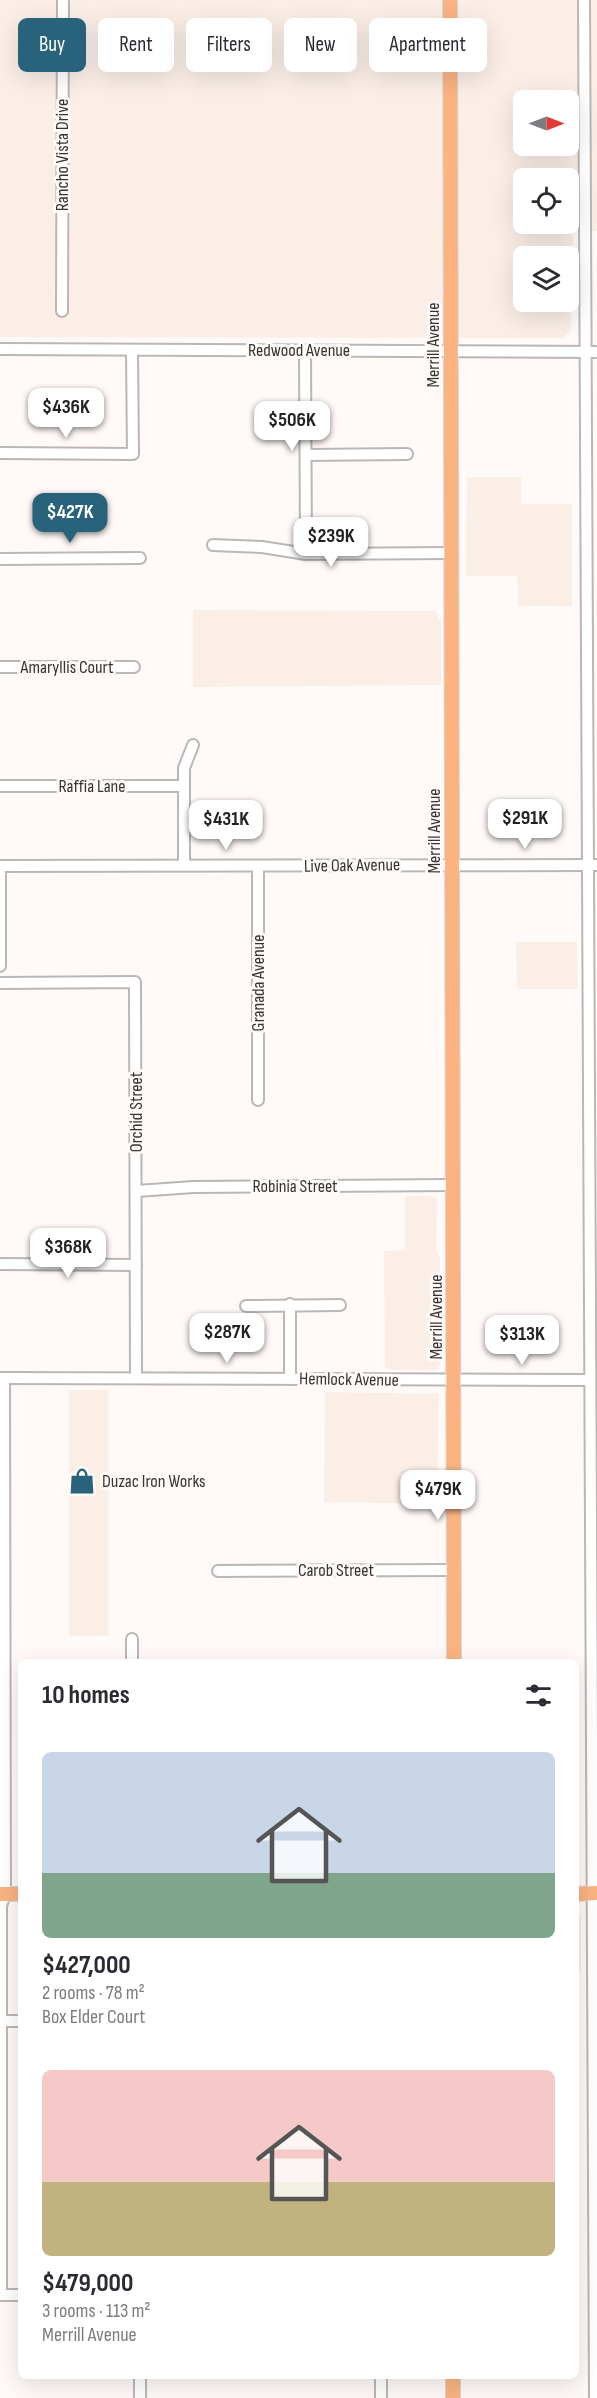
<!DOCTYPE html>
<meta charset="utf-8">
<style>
:root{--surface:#fff;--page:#f7f7f7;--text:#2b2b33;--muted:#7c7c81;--accent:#29627b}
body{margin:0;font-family:"Sofia Sans Condensed",sans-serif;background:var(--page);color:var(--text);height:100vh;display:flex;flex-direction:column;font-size:22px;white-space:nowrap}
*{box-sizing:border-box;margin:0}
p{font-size:20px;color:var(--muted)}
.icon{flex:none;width:33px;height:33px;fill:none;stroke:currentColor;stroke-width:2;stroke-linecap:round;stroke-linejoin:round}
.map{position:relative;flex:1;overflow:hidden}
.drawer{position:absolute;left:18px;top:1659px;width:561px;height:720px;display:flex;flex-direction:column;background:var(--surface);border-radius:9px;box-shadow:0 6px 24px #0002}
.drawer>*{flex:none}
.banner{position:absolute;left:18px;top:18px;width:561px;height:54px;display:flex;gap:12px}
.needle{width:39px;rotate:90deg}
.fabs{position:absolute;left:513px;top:90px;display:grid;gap:12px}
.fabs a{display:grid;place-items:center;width:66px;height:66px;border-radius:9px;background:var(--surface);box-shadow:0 6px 24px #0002;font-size:30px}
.price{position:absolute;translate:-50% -51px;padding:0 14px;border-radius:12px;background:#fff;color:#222;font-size:20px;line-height:39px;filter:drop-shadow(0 2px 3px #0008)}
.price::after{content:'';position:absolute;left:50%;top:36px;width:18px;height:14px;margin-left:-9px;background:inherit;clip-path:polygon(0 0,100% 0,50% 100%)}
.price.active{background:var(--accent);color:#fff}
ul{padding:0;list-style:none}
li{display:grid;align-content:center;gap:12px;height:318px;padding:0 24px}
li span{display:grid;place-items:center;height:186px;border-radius:9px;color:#555}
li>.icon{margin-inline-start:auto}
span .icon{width:108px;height:108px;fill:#fffc;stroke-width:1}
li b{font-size:26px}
h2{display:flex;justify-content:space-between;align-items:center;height:72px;padding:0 24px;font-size:26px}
.pill{padding:0 21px;border-radius:9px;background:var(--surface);box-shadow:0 6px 24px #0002;font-size:21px;line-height:54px}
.pill.active{background:var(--accent);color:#fff}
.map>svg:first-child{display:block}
.built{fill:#faeee7;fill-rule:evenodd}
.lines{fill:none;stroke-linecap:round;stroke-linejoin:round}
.minor-casing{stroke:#bbb7b4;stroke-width:14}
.major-casing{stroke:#d7d7d6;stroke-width:16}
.minor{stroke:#fff;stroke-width:10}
.major{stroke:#fbb382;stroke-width:14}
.labels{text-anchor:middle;stroke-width:6;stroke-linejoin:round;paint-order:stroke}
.street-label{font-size:18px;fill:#373534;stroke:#fffaf8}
.poi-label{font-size:18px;fill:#373534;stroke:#fffaf8;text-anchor:start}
</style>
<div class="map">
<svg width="597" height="2398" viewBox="0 0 597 2398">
<rect width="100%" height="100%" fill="#fffaf8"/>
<!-- built -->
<g class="built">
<path d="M0,0H597V231H573L571,330L563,338L0,337ZM524,100H568V146H524ZM524,178H568V224H524ZM524,256H568V302H524Z"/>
<path d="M467,477H521V504H572V606H518L517,576H466Z"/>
<path d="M193,610L435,611L441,622V685L193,687Z"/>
<path d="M516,942H577L578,989H517Z"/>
<path d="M405,1196H432L437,1199L436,1252L440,1257L441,1363L437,1370H393L385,1367L384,1251L405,1250Z"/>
<rect x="69" y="1390" width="40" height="246"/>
<path d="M325,1392L439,1394L437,1504L324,1502Z"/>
<path d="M576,1910L581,1917V1972H576Z"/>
</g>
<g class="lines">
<!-- minor casing -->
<g class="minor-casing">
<g id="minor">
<path d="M584,0L595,2398"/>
<path d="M62,311L63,0"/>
<path d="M0,349L597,352"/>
<path d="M305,350L306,554"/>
<path d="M0,453L133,454L132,350"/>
<path d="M306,455L407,454"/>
<path d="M213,545L262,547L306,554L451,553"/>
<path d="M0,559L140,558"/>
<path d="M0,667H134"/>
<path d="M0,786H183"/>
<path d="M184,865V768L193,745"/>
<path d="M0,866L597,865"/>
<path d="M258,866V1100"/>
<path d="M0,966V866"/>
<path d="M0,983L135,982L136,1378"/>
<path d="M137,1191L193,1187L453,1185"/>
<path d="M0,1264L136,1265"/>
<path d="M290,1304V1379"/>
<path d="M246,1306L340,1305"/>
<path d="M0,1378L589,1380"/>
<path d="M4,1378L5,1894L1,1906V2295H21"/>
<path d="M218,1571L454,1570"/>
<path d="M132,1639V1662"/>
<path d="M1,2021H21"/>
<path d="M140,2376V2398"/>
<path d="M381,2398V2376"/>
</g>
</g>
<!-- major casing -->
<g class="major-casing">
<g id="major">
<path d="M450,0L454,1662"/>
<path d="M0,1894H21"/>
<path d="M576,1894L597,1893"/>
<path d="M453,2376V2398"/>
</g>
</g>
<!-- minor -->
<use href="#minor" class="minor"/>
<!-- major -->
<use href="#major" class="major"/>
</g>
<!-- icons -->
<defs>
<g id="shop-bare" transform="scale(2.07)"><path d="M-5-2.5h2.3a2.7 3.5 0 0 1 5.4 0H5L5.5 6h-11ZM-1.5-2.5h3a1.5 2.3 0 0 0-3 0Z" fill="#29627b" stroke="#fffaf8" stroke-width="2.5" paint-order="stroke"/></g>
</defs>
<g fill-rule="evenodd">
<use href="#shop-bare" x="82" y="1481"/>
</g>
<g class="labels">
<!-- street labels -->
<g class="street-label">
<text transform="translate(62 155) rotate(-90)" y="6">Rancho Vista Drive</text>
<text transform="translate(433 345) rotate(-90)" y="6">Merrill Avenue</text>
<text x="299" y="356">Redwood Avenue</text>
<text x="67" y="673">Amaryllis Court</text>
<text x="92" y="792">Raffia Lane</text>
<text transform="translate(434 831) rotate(-90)" y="6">Merrill Avenue</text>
<text transform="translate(352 865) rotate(-1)" y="6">Live Oak Avenue</text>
<text transform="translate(258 983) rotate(-90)" y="6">Granada Avenue</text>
<text transform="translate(136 1112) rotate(-90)" y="6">Orchid Street</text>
<text x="295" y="1192">Robinia Street</text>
<text transform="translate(436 1317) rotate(-90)" y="6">Merrill Avenue</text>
<text transform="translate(349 1379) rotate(1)" y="6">Hemlock Avenue</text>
<text x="336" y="1576">Carob Street</text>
</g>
<!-- poi labels -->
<g class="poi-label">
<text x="102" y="1487">Duzac Iron Works</text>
</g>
</g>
</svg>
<div class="fabs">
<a><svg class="needle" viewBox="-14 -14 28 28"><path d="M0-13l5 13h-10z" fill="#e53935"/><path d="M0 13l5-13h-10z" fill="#7c7c81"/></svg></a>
<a><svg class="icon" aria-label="locate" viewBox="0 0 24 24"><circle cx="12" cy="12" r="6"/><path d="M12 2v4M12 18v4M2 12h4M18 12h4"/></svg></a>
<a><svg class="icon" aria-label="layers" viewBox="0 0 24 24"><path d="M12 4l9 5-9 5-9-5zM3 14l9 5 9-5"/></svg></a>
</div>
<b class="price" style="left:66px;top:439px">$436K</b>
<b class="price" style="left:292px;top:452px">$506K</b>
<b class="price active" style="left:70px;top:544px">$427K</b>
<b class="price" style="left:331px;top:568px">$239K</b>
<b class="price" style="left:525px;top:850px">$291K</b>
<b class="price" style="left:226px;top:851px">$431K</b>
<b class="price" style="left:68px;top:1279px">$368K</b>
<b class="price" style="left:227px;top:1364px">$287K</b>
<b class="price" style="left:522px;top:1366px">$313K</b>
<b class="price" style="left:438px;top:1521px">$479K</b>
<div class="banner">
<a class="pill active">Buy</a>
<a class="pill">Rent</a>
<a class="pill">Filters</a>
<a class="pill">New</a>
<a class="pill">Apartment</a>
</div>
<section class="drawer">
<h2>10 homes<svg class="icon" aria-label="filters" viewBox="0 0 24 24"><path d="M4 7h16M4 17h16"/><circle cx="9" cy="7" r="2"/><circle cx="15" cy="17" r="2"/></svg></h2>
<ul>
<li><span style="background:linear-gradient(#c9d6e8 65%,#7fa58c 0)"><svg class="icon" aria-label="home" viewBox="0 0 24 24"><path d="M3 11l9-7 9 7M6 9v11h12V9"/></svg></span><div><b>$427,000</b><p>2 rooms · 78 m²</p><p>Box Elder Court</p></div></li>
<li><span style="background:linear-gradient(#f6c9c9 60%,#c2b280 0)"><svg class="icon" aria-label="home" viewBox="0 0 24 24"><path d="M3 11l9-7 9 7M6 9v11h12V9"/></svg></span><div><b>$479,000</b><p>3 rooms · 113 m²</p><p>Merrill Avenue</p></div></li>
</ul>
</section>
</div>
